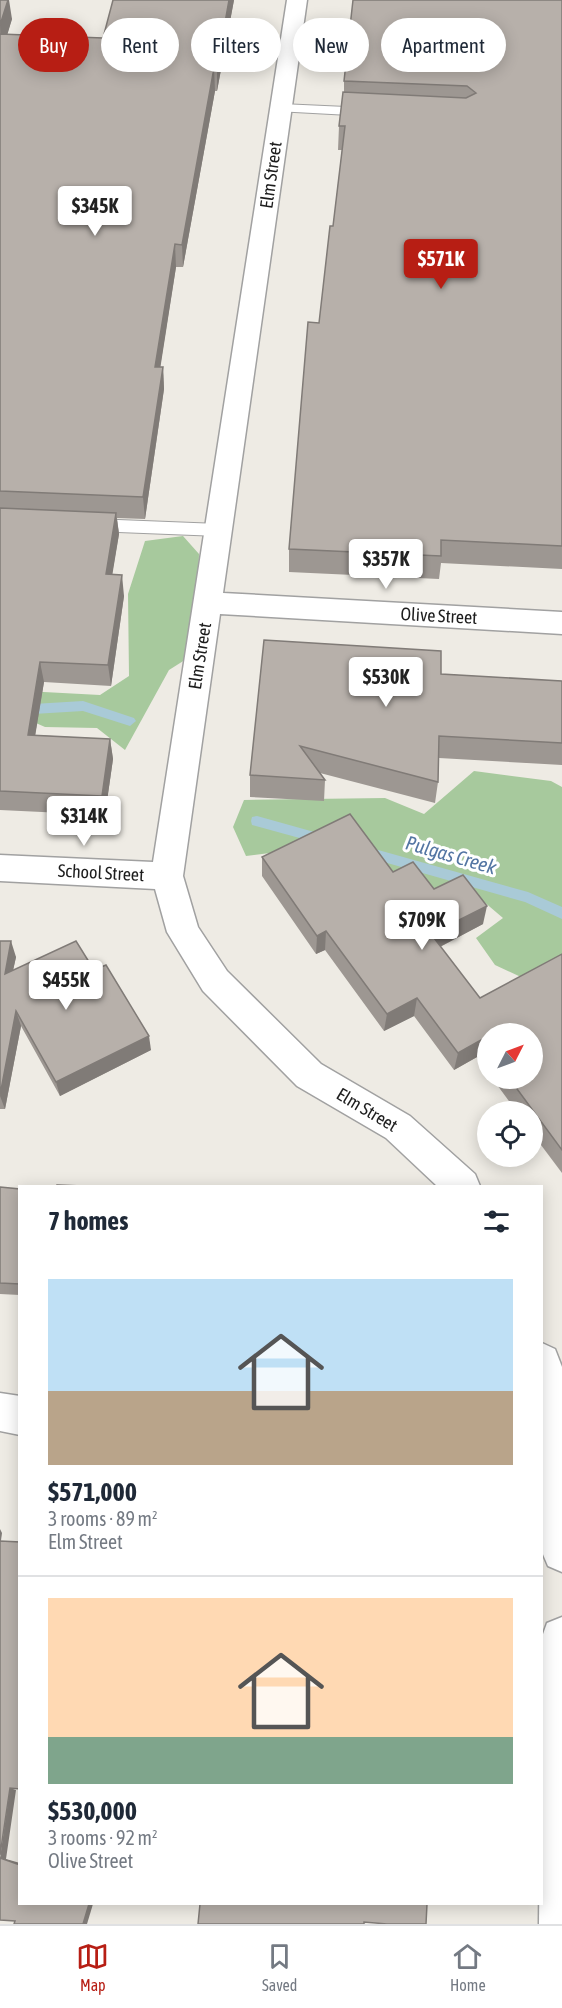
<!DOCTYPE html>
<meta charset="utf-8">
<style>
:root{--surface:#fff;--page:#f6f6f7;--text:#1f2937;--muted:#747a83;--line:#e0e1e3;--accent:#b71e14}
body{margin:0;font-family:"Asap Condensed",sans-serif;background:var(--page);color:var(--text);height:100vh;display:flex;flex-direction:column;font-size:22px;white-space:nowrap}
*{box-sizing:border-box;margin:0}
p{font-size:20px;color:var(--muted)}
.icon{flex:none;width:33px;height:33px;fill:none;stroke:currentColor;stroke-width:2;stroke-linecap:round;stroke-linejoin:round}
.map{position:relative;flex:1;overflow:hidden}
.sheet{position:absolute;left:18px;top:1185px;width:525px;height:720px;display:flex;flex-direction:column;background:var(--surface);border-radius:0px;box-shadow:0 3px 15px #0003}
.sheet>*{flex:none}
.top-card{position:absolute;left:18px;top:18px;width:526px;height:54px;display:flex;gap:12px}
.needle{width:39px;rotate:48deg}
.controls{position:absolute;left:477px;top:1023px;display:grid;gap:12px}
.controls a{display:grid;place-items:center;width:66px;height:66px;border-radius:50%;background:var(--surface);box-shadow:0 3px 15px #0003;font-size:30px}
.price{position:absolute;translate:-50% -51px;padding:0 14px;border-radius:6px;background:#fff;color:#222;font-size:20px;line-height:39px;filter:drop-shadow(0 2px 3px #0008)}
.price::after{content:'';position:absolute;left:50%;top:36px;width:18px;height:14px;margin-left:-9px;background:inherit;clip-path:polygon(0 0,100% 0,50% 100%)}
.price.current{background:var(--accent);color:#fff}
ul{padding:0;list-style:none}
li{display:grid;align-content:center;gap:12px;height:318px;padding:0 30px}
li+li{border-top:2px solid var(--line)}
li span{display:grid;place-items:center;height:186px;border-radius:0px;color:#555}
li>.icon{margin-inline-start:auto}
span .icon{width:108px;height:108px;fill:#fffc;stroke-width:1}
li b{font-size:26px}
h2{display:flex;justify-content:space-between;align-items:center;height:72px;padding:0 30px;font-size:26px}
.chip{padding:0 21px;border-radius:27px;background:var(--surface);box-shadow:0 3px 15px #0003;font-size:21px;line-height:54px}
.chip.current{background:var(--accent);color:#fff}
.tabs{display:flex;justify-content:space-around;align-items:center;height:84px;border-top:2px solid var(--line);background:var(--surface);font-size:16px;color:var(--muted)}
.tabs a{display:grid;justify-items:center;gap:3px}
.tabs .current{color:var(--accent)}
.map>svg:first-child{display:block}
.forest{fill:#a7c99d}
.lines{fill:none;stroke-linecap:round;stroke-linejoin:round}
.stream{fill:#a9cad7;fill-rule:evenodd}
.lane-casing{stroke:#a1a1a1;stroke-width:2}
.street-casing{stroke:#a1a1a1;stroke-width:3}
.lane{fill:#fff;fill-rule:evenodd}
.street{fill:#fff;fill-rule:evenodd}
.wall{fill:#9d9792}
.shaded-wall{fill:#807b77}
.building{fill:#b7b0aa;stroke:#807b77;stroke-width:1.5}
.labels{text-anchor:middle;stroke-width:6;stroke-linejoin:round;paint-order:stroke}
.street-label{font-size:18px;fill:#1d1d1d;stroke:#fff}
.water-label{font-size:20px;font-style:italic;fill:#5476a3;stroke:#fff}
</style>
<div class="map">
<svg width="562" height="1924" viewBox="0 0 562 1924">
<rect width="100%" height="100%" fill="#eeebe4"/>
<!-- forest -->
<g class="forest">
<path d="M183,536L199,554L197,617L188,658L169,670L125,750L97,728L45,727L29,720L25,691L100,695L129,676L128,594L145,541Z"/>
<path d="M474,771L551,781L562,787V976L521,977L495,965L476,938L503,918L483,901L436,896L286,851L246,856L233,827L244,800L385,798L424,814Z"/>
</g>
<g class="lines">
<!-- stream -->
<g class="stream">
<path d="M83,701L134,718L136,721L130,726L83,711L0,716V706Z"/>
<path d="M257,816L325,835L331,840L325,845L252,825L251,821L252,817Z"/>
<path d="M364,846L528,892L562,907V919L525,902L359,855L358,851L359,847Z"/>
</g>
<!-- lane casing -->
<g class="lane-casing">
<g id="lane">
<path d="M281,104L368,108L375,112L368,116L276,111L275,108Z"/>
<path d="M93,519L219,524L227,530L219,536L93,531L85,525Z"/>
</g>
</g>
<!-- street casing -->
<g class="street-casing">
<g id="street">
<path d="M287,0H307L223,593L562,612V634L220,614L183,876L198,927L227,971L321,1064L410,1116L475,1174L480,1186H437L386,1138L297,1086L203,991L167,932L155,889L0,881V855L153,862Z"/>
<path d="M542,1343L555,1349L562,1367V1572L548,1566L542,1552Z"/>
<path d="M0,1393L20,1396V1435L0,1431Z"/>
<path d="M562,1617V1924H539L542,1637L547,1623Z"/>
</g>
</g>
<!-- lane -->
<use href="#lane" class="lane"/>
<!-- street -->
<use href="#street" class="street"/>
</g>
<!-- wall -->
<g class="wall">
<path d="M0,0L12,19L7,34L103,38L234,0L217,91H215L183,267H176L160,367H163L164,389L145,519L117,518L119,534L112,574L124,596L111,686L44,682L35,735L110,739L113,759L105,815L0,810Z"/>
<path d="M562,0V569L441,563L439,579L289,572V549L333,226L342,150H338L339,126L344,93V81Z"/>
<path d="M264,640L441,674L562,681V765L439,758L438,782L435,803L320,773L325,780L324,801L250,797V775Z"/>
<path d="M262,857L393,872L434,889L483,924L440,947L480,998L562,954V1173L532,1133V1112H517L492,1078H532L488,1034V1072L477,1057L454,1070L414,1016L384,1031L325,950L316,954L262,876Z"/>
<path d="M0,941L16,957L13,970H94L151,1050L60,1096L21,1026L5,1109H0Z"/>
<path d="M0,1187L20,1189V1295L0,1294Z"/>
</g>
<!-- shaded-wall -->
<g class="shaded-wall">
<path d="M8,0H9L12,19L1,56L0,25Z"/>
<path d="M229,0H234L217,91V68Z"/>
<path d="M214,68L215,91L183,267L182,245Z"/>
<path d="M175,244L176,267L157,389L155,367Z"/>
<path d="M163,367L164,389L145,519L143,497Z"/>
<path d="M116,513L119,534L109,595L106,574Z"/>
<path d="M122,575L124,596L111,686L108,665Z"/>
<path d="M40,662L44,682L32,755L28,735Z"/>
<path d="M110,739L113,759L105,815L102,796Z"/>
<path d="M487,906L483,924L428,953L431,934Z"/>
<path d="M326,931L325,950L316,954L317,936Z"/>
<path d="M11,941L16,957L9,989L5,974Z"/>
<path d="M417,998L414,1016L384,1031L387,1014Z"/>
<path d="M16,1011L21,1026L5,1109L0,1096Z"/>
<path d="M149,1036L151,1050L60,1096L56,1082Z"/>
<path d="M481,1040L477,1057L454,1070L458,1053Z"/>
<path d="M0,1529L2,1533L0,1548Z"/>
<path d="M10,1788L16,1790L6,1859L20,1863V1865L0,1858Z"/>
<path d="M89,1904H93L87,1924H83Z"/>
</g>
<!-- building -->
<g class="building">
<path d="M0,0H8L0,25Z"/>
<path d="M113,0H229L217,68H214L182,245L175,244L155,367H163L143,497L0,491V34L103,38Z"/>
<path d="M353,0H562V546L441,540V556L289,549L308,322L319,323L330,226H333L345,126H339L343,92L466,98L476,93L467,86L344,81Z"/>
<path d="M0,508L116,513L106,574L122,575L108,665L40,662L28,735L110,739L102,796L0,791Z"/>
<path d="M264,640L441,651V674L562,681V743L439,736L438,782L300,746L325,780L250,775Z"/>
<path d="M350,814L393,872L413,862L434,889L463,875L487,906L431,934L480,998L562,954V1150L509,1078H532V1034H488V1049L481,1040L458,1053L417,998L387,1014L326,931L317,936L262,857Z"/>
<path d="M0,941H11L5,974L76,941L94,970L106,965L149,1036L56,1082L16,1011L0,1095Z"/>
<path d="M57,1185L83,1186H57Z"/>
<path d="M0,1187L20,1189V1284L0,1283Z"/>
<path d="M0,1541L20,1542V1789L10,1788L0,1855Z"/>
<path d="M0,1858L20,1865V1904H89L83,1924H14L15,1921L0,1920Z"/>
<path d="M200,1904H427L426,1924H387L364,1922V1924H198Z"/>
</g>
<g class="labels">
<!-- street labels -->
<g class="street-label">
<text transform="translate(271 175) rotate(-82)" y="6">Elm Street</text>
<text transform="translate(439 616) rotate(3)" y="6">Olive Street</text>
<text transform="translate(200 656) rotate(-81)" y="6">Elm Street</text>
<text transform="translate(101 873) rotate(3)" y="6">School Street</text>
<text transform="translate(367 1110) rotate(31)" y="6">Elm Street</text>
</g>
<!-- water labels -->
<g class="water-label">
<text transform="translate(451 855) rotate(16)" y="7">Pulgas Creek</text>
</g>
</g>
</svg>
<div class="controls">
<a><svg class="needle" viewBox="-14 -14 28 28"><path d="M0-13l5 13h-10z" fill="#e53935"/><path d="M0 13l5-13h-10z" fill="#747a83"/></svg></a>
<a><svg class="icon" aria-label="locate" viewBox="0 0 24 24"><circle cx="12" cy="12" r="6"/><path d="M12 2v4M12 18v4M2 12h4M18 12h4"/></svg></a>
</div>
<b class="price" style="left:95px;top:237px">$345K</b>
<b class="price current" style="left:441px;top:290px">$571K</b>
<b class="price" style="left:386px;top:590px">$357K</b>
<b class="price" style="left:386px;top:708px">$530K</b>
<b class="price" style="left:84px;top:847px">$314K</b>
<b class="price" style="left:422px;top:951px">$709K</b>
<b class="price" style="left:66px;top:1011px">$455K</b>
<div class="top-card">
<a class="chip current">Buy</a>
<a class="chip">Rent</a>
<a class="chip">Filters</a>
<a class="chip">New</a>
<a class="chip">Apartment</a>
</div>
<section class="sheet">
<h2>7 homes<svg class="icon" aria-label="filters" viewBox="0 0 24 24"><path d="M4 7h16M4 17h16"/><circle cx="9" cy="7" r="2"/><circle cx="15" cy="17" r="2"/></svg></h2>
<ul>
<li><span style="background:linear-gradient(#bfe0f5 60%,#b9a48a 0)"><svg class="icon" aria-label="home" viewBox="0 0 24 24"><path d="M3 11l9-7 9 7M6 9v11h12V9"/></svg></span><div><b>$571,000</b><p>3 rooms · 89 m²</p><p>Elm Street</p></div></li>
<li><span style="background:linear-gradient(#ffd9b3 75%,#7fa58c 0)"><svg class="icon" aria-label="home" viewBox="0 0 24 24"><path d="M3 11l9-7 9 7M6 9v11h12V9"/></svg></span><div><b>$530,000</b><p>3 rooms · 92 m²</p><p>Olive Street</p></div></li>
</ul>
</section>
</div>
<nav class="tabs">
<a class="current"><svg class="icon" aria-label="map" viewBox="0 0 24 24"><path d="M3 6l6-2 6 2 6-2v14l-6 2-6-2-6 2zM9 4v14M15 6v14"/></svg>Map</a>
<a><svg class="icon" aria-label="saved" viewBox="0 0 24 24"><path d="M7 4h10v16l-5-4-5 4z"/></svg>Saved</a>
<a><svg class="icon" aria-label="home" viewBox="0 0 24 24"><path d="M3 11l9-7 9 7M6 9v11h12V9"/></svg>Home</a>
</nav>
